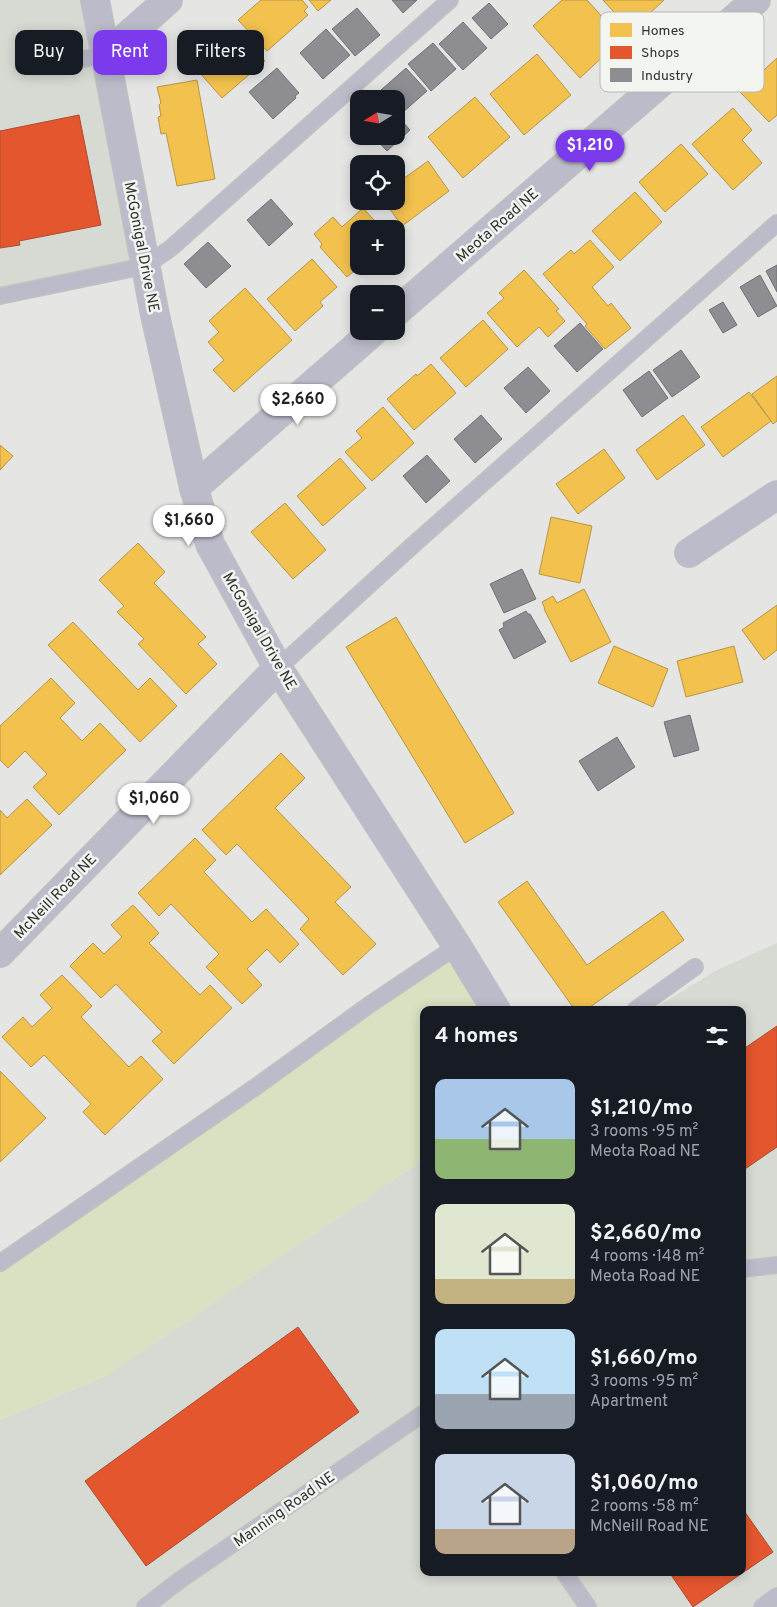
<!DOCTYPE html>
<meta charset="utf-8">
<style>
:root{--surface:#171b24;--page:#242831;--text:#f1f3f6;--muted:#9ea1a6;--accent:#7c3aed}
body{margin:0;font-family:Overpass,sans-serif;background:var(--page);color:var(--text);height:100vh;display:flex;flex-direction:column;font-size:19px;white-space:nowrap}
*{box-sizing:border-box;margin:0}
p{font-size:16px;color:var(--muted)}
.icon{flex:none;width:28px;height:28px;fill:none;stroke:currentColor;stroke-width:2;stroke-linecap:round;stroke-linejoin:round}
.map{position:relative;flex:1;overflow:hidden}
.sheet{position:absolute;left:420px;top:1006px;width:326px;height:570px;display:flex;flex-direction:column;background:var(--surface);border-radius:10px;box-shadow:0 2px 12px #0003}
.sheet>*{flex:none}
.guide{position:absolute;left:15px;top:30px;width:330px;height:45px;display:flex;gap:10px}
.needle{width:32px;rotate:259deg}
.controls{position:absolute;left:350px;top:90px;display:grid;gap:10px}
.controls a{display:grid;place-items:center;width:55px;height:55px;border-radius:10px;background:var(--surface);box-shadow:0 2px 12px #0003;font-size:25px}
.price{position:absolute;translate:-50% -42px;padding:0 11px;border-radius:18px;background:#fff;color:#222;font-size:16px;line-height:32px;filter:drop-shadow(0 1px 2px #0008)}
.price::after{content:'';position:absolute;left:50%;top:30px;width:15px;height:11px;margin-left:-8px;background:inherit;clip-path:polygon(0 0,100% 0,50% 100%)}
.price.active{background:var(--accent);color:#fff}
ul{padding:0;list-style:none}
li{display:flex;align-items:center;gap:15px;height:125px;padding:0 15px}
li span{display:grid;place-items:center;flex:none;width:140px;height:100px;border-radius:10px;color:#555}
li>.icon{margin-inline-start:auto}
span .icon{width:60px;height:60px;fill:#fffc;stroke-width:1}
li b{font-size:21px}
h2{display:flex;justify-content:space-between;align-items:center;height:60px;padding:0 15px;font-size:21px}
.tag{padding:0 18px;border-radius:10px;background:var(--surface);box-shadow:0 2px 12px #0003;font-size:18px;line-height:45px}
.tag.active{background:var(--accent);color:#fff}
.map>svg:first-child{display:block}
.built{fill:#d7dad3}
.green{fill:#d9e1c2}
.homes{fill:#f2c14e;stroke:#b89645}
.shops{fill:#e4572e;stroke:#ae4c2f}
.industry{fill:#8d8d92;stroke:#717275}
.lines{fill:none;stroke-linecap:round;stroke-linejoin:round}
.lane-casing{stroke:#c1c2c0;stroke-width:18}
.street-casing{stroke:#c1c2c0;stroke-width:30}
.lane{stroke:#bcbbca;stroke-width:15}
.street{stroke:#bcbbca;stroke-width:28}
.labels{text-anchor:middle;stroke-width:5;stroke-linejoin:round;paint-order:stroke}
.street-label{font-size:15px;fill:#313230;stroke:#f3f5f0}
.key{fill:#f3f5f0;stroke:#b9bab6;stroke-width:1}
.key-label{font-size:14px;fill:#313230}
</style>
<div class="map">
<svg width="777" height="1607" viewBox="0 0 777 1607">
<rect width="100%" height="100%" fill="#e5e6e4"/>
<!-- built -->
<g class="built">
<path d="M0,0H95L145,266L0,296Z"/>
<path d="M777,943V1607H0V1420L108,1375L424,1159V1572H742V1010H652L715,971Z"/>
</g>
<!-- green -->
<path class="green" d="M457,946L496,1010H424V1159L108,1375L0,1420V1263Z"/>
<!-- homes -->
<g class="homes">
<path d="M261,0H302L308,7L304,11L308,15L267,51L238,20Z"/>
<path d="M309,0H331L318,11Z"/>
<path d="M562,0H587L622,39L580,78L533,26Z"/>
<path d="M603,0H664L631,31Z"/>
<path d="M238,30L265,61L222,98L191,63L210,48L213,51Z"/>
<path d="M537,54L571,95L524,135L490,94Z"/>
<path d="M777,58V115L769,122L740,92Z"/>
<path d="M197,80L215,179L177,186L166,133L161,134L158,117L161,116L159,105L161,103L157,87Z"/>
<path d="M475,97L510,137L463,178L428,137Z"/>
<path d="M733,108L752,130L742,140L762,163L733,190L692,144Z"/>
<path d="M681,144L708,174L665,212L639,182Z"/>
<path d="M428,161L449,191L402,226L384,201H396V184Z"/>
<path d="M635,192L662,222L620,261L592,231Z"/>
<path d="M363,208L382,229H359L360,266L347,277L320,247L322,244L314,234L333,217L342,227Z"/>
<path d="M590,240L614,267L592,287L608,306L611,303L631,328L605,349L585,326L587,324L543,274L571,250L574,254Z"/>
<path d="M312,259L337,287L320,302L323,306L295,331L267,299Z"/>
<path d="M524,270L559,309L556,311L565,321L548,337L539,327L517,347L487,313L504,298L499,293Z"/>
<path d="M245,288L292,340L234,392L213,370L224,360L208,342L219,332L209,321Z"/>
<path d="M483,320L508,349L466,387L440,358Z"/>
<path d="M431,364L456,393L414,430L387,399L416,374L417,376Z"/>
<path d="M777,376V421L773,424L752,394Z"/>
<path d="M749,392L771,421L723,457L701,427Z"/>
<path d="M383,407L414,443L372,481L345,452L362,438L356,431Z"/>
<path d="M683,415L705,445L657,480L636,450Z"/>
<path d="M0,445L13,456L0,470Z"/>
<path d="M604,449L625,478L578,514L556,484Z"/>
<path d="M340,458L366,488L323,526L297,496Z"/>
<path d="M285,503L326,550L293,579L251,532Z"/>
<path d="M551,517L592,526L580,583L539,574Z"/>
<path d="M138,543L165,572L154,583L206,637L198,644L217,664L186,694L138,644L144,639L117,612L124,606L99,580Z"/>
<path d="M584,589L611,642L571,662L544,609H545L542,602L553,596L557,603Z"/>
<path d="M777,605V650L764,660L742,630Z"/>
<path d="M396,617L514,813L465,843L346,647Z"/>
<path d="M73,622L138,690L150,678L177,706L140,742L48,645Z"/>
<path d="M614,646L668,669L653,707L598,683Z"/>
<path d="M734,646L743,682L686,697L677,661Z"/>
<path d="M51,678L75,703L60,718L82,741L100,723L126,750L59,815L33,787L47,774L25,751L8,768L0,760V726Z"/>
<path d="M281,753L305,778L275,808L351,887L335,902L376,944L343,975L300,929L309,919L237,844L226,855L202,830Z"/>
<path d="M27,799L52,825L0,875V810L7,818Z"/>
<path d="M195,838L216,860L204,872L252,922L266,909L299,944L280,963L267,949L247,969L262,985L242,1004L206,967L219,954L171,904L159,916L138,893Z"/>
<path d="M527,881L587,965L663,911L684,940L586,1010H575L498,902Z"/>
<path d="M133,905L159,933L149,943L200,995L210,985L232,1008L174,1064L152,1041L162,1032L116,984L101,998L70,966L93,943L104,954L122,937L111,925Z"/>
<path d="M62,975L92,1006L81,1017L129,1067L141,1056L163,1079L105,1135L83,1112L91,1104L44,1055L31,1067L2,1037L23,1017L32,1027L52,1008L40,995Z"/>
<path d="M0,1071L46,1118L0,1162Z"/>
</g>
<!-- shops -->
<g class="shops">
<path d="M79,115L101,225L19,241L20,245L0,248V131Z"/>
<path d="M777,1026V1147L742,1171V1050Z"/>
<path d="M298,1327L359,1412L146,1566L85,1481Z"/>
<path d="M742,1508L773,1552L693,1607L669,1572H742Z"/>
</g>
<!-- industry -->
<g class="industry">
<path d="M392,0H417L403,13Z"/>
<path d="M489,3L508,24L491,39L472,18Z"/>
<path d="M357,8L380,35L355,56L332,29Z"/>
<path d="M463,22L487,48L463,70L439,44Z"/>
<path d="M326,29L350,55L323,79L300,53Z"/>
<path d="M433,43L456,69L431,91L408,64Z"/>
<path d="M277,68L299,93L295,96L296,98L273,119L249,92Z"/>
<path d="M406,68L427,91L402,113L396,107V99H389L381,90Z"/>
<path d="M396,114L410,130L387,151L373,136H396Z"/>
<path d="M271,199L293,224L269,246L247,220Z"/>
<path d="M208,242L231,266L206,288L184,264Z"/>
<path d="M777,265V292L766,271Z"/>
<path d="M760,275L777,306L758,317L740,287Z"/>
<path d="M723,302L737,325L723,333L709,310Z"/>
<path d="M580,323L603,349L577,372L554,346Z"/>
<path d="M681,350L700,377L672,397L653,370Z"/>
<path d="M528,367L550,391L526,413L504,388Z"/>
<path d="M649,371L668,398L642,417L623,390Z"/>
<path d="M481,415L502,439L475,463L454,439Z"/>
<path d="M427,455L450,481L426,503L403,476Z"/>
<path d="M522,569L536,599L504,613L490,584Z"/>
<path d="M526,611L528,614H530L546,642L514,659L499,630L504,627L503,623Z"/>
<path d="M690,715L699,750L674,757L664,722Z"/>
<path d="M617,737L635,767L598,791L579,761Z"/>
</g>
<g class="lines">
<!-- lane casing -->
<g class="lane-casing">
<g id="lane">
<path d="M77,60L106,55"/>
<path d="M0,296L145,266L171,248L450,0"/>
<path d="M278,668L413,545L777,223"/>
<path d="M635,1010L695,967"/>
<path d="M0,1263L257,1086L369,1005L457,946"/>
<path d="M742,1269L777,1265"/>
<path d="M564,1572L588,1607"/>
<path d="M145,1607L180,1580L424,1413"/>
<path d="M762,1607L777,1596"/>
</g>
</g>
<!-- street casing -->
<g class="street-casing">
<g id="street">
<path d="M95,0L155,315L194,488L210,544L278,668L457,946L496,1010"/>
<path d="M106,55L168,0"/>
<path d="M396,312L756,0"/>
<path d="M194,488L374,331"/>
<path d="M689,553L777,495"/>
<path d="M0,953L278,668"/>
</g>
</g>
<!-- lane -->
<use href="#lane" class="lane"/>
<!-- street -->
<use href="#street" class="street"/>
</g>
<g class="labels">
<!-- street labels -->
<g class="street-label">
<text transform="translate(497 225) rotate(-41)" y="5">Meota Road NE</text>
<text transform="translate(142 247) rotate(79)" y="5">McGonigal Drive NE</text>
<text transform="translate(260 631) rotate(60)" y="5">McGonigal Drive NE</text>
<text transform="translate(55 896) rotate(-46)" y="5">McNeill Road NE</text>
<text transform="translate(284 1509) rotate(-35)" y="5">Manning Road NE</text>
</g>
</g>
<!-- legend -->
<rect x="600" y="12" width="164" height="80" rx="8" class="key"/>
<rect x="610" y="23" width="22" height="14" fill="#f2c14e"/>
<rect x="610" y="46" width="22" height="13" fill="#e4572e"/>
<rect x="610" y="68" width="22" height="14" fill="#8d8d92"/>
<g class="key-label">
<text x="641" y="35">Homes</text>
<text x="641" y="57">Shops</text>
<text x="641" y="80">Industry</text>
</g>
</svg>
<div class="controls">
<a><svg class="needle" viewBox="-14 -14 28 28"><path d="M0-13l5 13h-10z" fill="#e53935"/><path d="M0 13l5-13h-10z" fill="#9ea1a6"/></svg></a>
<a><svg class="icon" aria-label="locate" viewBox="0 0 24 24"><circle cx="12" cy="12" r="6"/><path d="M12 2v4M12 18v4M2 12h4M18 12h4"/></svg></a>
<a>+</a>
<a>−</a>
</div>
<b class="price active" style="left:590px;top:172px">$1,210</b>
<b class="price" style="left:298px;top:426px">$2,660</b>
<b class="price" style="left:189px;top:547px">$1,660</b>
<b class="price" style="left:154px;top:825px">$1,060</b>
<div class="guide">
<a class="tag">Buy</a>
<a class="tag active">Rent</a>
<a class="tag">Filters</a>
</div>
<section class="sheet">
<h2>4 homes<svg class="icon" aria-label="filters" viewBox="0 0 24 24"><path d="M4 7h16M4 17h16"/><circle cx="9" cy="7" r="2"/><circle cx="15" cy="17" r="2"/></svg></h2>
<ul>
<li><span style="background:linear-gradient(#a9c7e8 60%,#8fb573 0)"><svg class="icon" aria-label="home" viewBox="0 0 24 24"><path d="M3 11l9-7 9 7M6 9v11h12V9"/></svg></span><div><b>$1,210/mo</b><p>3 rooms · 95 m²</p><p>Meota Road NE</p></div></li>
<li><span style="background:linear-gradient(#dfe7d0 75%,#c2b280 0)"><svg class="icon" aria-label="home" viewBox="0 0 24 24"><path d="M3 11l9-7 9 7M6 9v11h12V9"/></svg></span><div><b>$2,660/mo</b><p>4 rooms · 148 m²</p><p>Meota Road NE</p></div></li>
<li><span style="background:linear-gradient(#bfe0f5 65%,#9aa5b1 0)"><svg class="icon" aria-label="home" viewBox="0 0 24 24"><path d="M3 11l9-7 9 7M6 9v11h12V9"/></svg></span><div><b>$1,660/mo</b><p>3 rooms · 95 m²</p><p>Apartment</p></div></li>
<li><span style="background:linear-gradient(#c9d6e8 75%,#b9a48a 0)"><svg class="icon" aria-label="home" viewBox="0 0 24 24"><path d="M3 11l9-7 9 7M6 9v11h12V9"/></svg></span><div><b>$1,060/mo</b><p>2 rooms · 58 m²</p><p>McNeill Road NE</p></div></li>
</ul>
</section>
</div>
